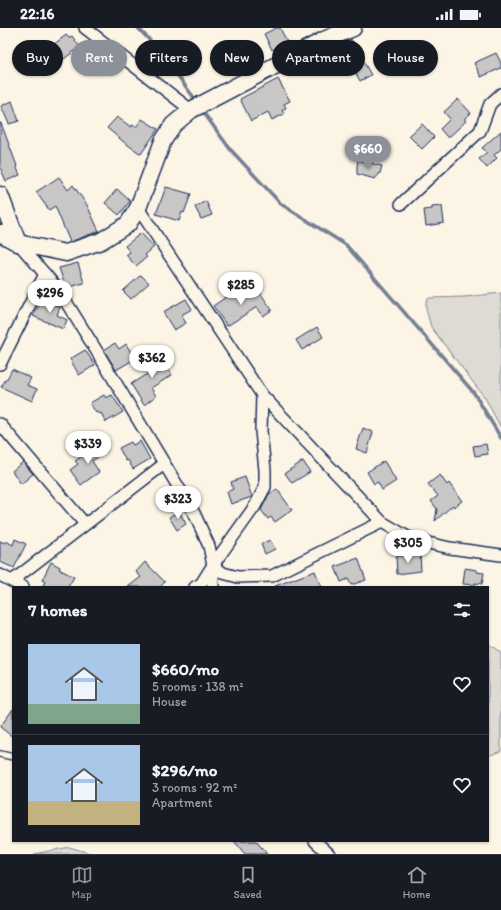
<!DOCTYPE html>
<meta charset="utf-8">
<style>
:root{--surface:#171b24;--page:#20242c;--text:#f1f3f6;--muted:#9ea1a6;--line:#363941;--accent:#8c9099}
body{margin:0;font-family:Itim,sans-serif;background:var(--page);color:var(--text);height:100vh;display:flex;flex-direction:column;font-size:15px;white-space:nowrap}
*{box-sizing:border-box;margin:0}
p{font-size:13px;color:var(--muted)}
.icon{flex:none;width:22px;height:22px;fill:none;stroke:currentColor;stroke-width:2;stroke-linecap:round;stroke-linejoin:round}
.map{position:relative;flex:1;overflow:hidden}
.details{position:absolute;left:12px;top:558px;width:477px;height:256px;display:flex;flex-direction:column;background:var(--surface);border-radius:0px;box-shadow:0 1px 3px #0004}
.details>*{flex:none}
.banner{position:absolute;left:12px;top:12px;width:477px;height:36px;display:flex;gap:8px}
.price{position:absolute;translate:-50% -34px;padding:0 9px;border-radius:14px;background:#fff;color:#222;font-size:13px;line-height:26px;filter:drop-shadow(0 1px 2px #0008)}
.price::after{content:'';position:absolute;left:50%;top:24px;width:12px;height:9px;margin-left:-6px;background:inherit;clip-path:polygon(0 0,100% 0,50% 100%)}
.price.selected{background:var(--accent);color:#fff}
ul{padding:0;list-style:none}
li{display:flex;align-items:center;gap:12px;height:100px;padding:0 16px}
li+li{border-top:1px solid var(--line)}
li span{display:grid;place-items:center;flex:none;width:112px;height:80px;border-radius:0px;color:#555}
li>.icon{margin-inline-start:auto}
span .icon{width:48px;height:48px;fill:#fffc;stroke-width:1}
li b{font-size:17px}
h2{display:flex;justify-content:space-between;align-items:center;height:48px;padding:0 16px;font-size:17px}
.pill{padding:0 14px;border-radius:18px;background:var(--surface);box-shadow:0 1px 3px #0004;font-size:14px;line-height:36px}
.pill.selected{background:var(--accent);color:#fff}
.status{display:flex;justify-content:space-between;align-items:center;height:28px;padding:0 20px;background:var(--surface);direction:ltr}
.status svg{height:11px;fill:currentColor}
.dock{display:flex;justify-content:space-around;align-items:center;height:56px;border-top:1px solid var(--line);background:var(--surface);font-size:11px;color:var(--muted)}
.dock a{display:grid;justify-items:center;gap:2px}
.dock .selected{color:var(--accent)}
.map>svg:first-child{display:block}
.green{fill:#dfdbd4;stroke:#7d8599}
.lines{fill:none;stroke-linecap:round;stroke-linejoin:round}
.stream{stroke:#767f94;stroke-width:3.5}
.building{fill:#c8c7c6;stroke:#1b2f5e}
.lane-casing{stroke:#1b2f5e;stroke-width:8}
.street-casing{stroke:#1b2f5e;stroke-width:14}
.secondary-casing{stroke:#1b2f5e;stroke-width:19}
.lane{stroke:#fcf5e5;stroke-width:5.5}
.street{stroke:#fcf5e5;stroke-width:11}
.secondary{stroke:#fcf5e5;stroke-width:16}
</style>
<div class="status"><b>22:16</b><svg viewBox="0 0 49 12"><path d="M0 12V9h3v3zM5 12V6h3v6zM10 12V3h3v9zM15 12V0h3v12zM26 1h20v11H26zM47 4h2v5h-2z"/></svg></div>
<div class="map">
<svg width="501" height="826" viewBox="0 0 501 826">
<rect width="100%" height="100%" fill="#fcf5e5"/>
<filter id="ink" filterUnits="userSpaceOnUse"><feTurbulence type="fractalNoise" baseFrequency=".025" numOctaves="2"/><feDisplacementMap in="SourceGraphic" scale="8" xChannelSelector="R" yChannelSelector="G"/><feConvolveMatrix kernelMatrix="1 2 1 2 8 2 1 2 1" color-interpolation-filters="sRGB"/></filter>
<g filter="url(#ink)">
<!-- green -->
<g class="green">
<path d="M501,265V400L485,370L431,299L426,281V273L429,270L464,269Z"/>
<path d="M488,615L501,625V723L488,728Z"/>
<path d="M69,819L93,826H34Z"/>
</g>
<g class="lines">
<!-- stream -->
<g class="stream">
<path d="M138,0L159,22L197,74"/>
<path d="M201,81L230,121L281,176L346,217L474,365L501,410"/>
</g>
</g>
<!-- building -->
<g class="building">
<path d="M276,0H280L287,14L272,22L264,6Z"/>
<path d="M66,7L69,10L72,8L80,19L57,36L49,25L55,20L53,17Z"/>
<path d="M351,11L371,47L360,53L346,27L332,35L325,22Z"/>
<path d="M496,25L501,35V40L481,49L474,35Z"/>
<path d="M278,51L290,73L284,76L286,80L282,82L284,86L272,92L268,84L251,93L240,71Z"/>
<path d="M458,71L471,85L464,91L466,93L448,110L440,101L450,91L444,84Z"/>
<path d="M12,73L19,93L9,96L1,78Z"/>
<path d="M117,89L131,99L132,97L136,99L142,91L158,101L141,126L125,115L107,100Z"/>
<path d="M0,95H1L17,138H16L20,147L6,153L0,139Z"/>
<path d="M422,96L434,109L422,121L409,108Z"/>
<path d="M501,103V121L494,127L497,130L487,140L479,131L487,124L482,120Z"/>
<path d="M358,132L382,138L380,145L375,151L357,146V138Z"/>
<path d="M59,149L68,162L73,157L87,177L99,203L70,214L55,178L49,182L36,164Z"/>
<path d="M166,159L191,166L184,185L182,184L179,193L156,186Z"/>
<path d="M117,161L130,173L119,187L105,175Z"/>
<path d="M206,173L212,187L201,191L195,179Z"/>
<path d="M442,178L444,195L426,198L424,182L432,181V179Z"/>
<path d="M141,205L154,219L145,227L147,229L136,238L126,227L130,224L125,218Z"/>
<path d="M78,235L84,255L66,260L59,240Z"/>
<path d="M141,247L149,255L131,271L123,263Z"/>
<path d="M257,260L272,282L263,288L257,279L227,298L213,278L232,265L233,266L236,264L241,271Z"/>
<path d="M42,271L60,279L57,287L67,292L63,301L33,288Z"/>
<path d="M186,271L192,281L181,287L186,295L174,302L163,284Z"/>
<path d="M317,299L323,309L302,322L296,312Z"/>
<path d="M115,315L119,321L126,316L135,331L116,342L104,322Z"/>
<path d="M85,322L95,337L79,347L70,331Z"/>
<path d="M158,324L172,347L151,360L156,368L144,377L131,356L155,341L149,330Z"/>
<path d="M12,341L31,350L27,357L37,361L32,373L1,359L6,351H7Z"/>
<path d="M104,367L106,370L112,367L123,384L106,394L101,385L99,386L98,384L96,385L90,375Z"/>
<path d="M363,400L373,404L367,425L356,421Z"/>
<path d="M140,413L150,431L133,441L128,432L126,433L119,420L131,414L133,417Z"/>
<path d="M101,415L107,423L92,433L99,444L81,457L70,442L78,436L75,433Z"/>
<path d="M486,416L488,426L475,428L473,418Z"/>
<path d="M303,433L310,444L292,455L285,445Z"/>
<path d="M384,433L396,453L382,462L378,454L374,456L367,444Z"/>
<path d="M23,434L33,446L21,456L12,443Z"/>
<path d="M440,447L447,457L449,455L462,473L454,479L453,477L435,493L437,481L431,473L438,468L428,456Z"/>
<path d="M245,449L252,469L231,476L227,464L233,461L231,454Z"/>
<path d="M277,461L292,482L275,494L271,489L268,491L261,482L269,466Z"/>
<path d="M179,483L186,496L177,502L169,489Z"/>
<path d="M15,511L26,516L14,540L0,534V513L5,515L6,513L13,517Z"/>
<path d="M270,512L275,521L265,526L261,516Z"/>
<path d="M420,526L421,543L397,546L396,528Z"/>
<path d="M358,530L366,552L351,557L348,551L341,554L335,539Z"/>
<path d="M51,534L60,539L59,541L74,549L68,559H42L45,554L42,552Z"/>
<path d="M145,534L165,554L160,559H128L141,549L136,544Z"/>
<path d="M465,540L477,542V544L484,545L482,556L475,555V557L463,556Z"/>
<path d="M315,543L321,559H275V558Z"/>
<path d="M13,681V709L0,699Z"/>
<path d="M234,813H256L267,826H245Z"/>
</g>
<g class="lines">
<!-- lane casing -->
<g class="lane-casing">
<path id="lane" d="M0,726L13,729"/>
</g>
<!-- street casing -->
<g class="street-casing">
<g id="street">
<path d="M85,0L191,82"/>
<path d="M401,176L480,103L490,76L501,66"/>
<path d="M138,180L262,367L382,494L411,511L450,520L501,527"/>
<path d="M18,215L58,261L96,322L194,485L209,518L213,537V559"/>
<path d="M0,336L45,246"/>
<path d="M0,396L85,496"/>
<path d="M213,537L223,545L238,549L272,548L382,494"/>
<path d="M0,547L23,559"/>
<path d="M12,553L164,436"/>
<path d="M195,559L201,556L213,537L255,478L265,459V442L261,403L262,367"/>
<path d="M315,813L329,826"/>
</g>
</g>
<!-- secondary casing -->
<g class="secondary-casing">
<g id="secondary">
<path d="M0,167L18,215"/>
<path d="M0,205L18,215L66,225L101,213L128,196L138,180L163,113L173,97L191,82L324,12L353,0"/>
</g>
</g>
<!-- lane -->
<use href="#lane" class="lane"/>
<!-- street -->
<use href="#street" class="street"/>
<!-- secondary -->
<use href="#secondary" class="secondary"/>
</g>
</g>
</svg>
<b class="price selected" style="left:368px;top:142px">$660</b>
<b class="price" style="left:241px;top:278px">$285</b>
<b class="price" style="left:50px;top:286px">$296</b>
<b class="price" style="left:152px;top:351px">$362</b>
<b class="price" style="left:88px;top:437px">$339</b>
<b class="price" style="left:178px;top:492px">$323</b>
<b class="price" style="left:408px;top:536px">$305</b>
<div class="banner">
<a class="pill">Buy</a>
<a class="pill selected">Rent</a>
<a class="pill">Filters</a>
<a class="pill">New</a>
<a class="pill">Apartment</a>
<a class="pill">House</a>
</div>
<section class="details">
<h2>7 homes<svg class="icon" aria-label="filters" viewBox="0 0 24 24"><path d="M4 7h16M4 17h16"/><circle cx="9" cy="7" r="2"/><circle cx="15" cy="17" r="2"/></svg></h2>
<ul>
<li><span style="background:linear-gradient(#a9c7e8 75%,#7fa58c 0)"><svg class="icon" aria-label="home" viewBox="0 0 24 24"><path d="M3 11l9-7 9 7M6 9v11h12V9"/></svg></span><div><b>$660/mo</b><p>5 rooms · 138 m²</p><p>House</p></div><svg class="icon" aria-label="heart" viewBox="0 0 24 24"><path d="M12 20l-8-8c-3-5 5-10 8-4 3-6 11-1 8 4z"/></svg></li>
<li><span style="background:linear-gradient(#a9c7e8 70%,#c2b280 0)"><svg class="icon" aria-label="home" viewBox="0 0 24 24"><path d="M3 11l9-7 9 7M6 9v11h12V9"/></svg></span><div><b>$296/mo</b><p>3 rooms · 92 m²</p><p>Apartment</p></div><svg class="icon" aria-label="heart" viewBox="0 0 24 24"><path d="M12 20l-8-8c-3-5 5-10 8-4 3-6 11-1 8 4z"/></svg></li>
</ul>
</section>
</div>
<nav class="dock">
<a class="selected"><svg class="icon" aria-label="map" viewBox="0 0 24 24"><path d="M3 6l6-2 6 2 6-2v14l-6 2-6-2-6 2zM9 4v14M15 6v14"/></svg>Map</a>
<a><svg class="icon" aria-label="saved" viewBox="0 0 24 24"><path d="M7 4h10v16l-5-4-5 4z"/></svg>Saved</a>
<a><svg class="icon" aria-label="home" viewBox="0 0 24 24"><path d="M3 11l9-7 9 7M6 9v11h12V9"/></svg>Home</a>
</nav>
